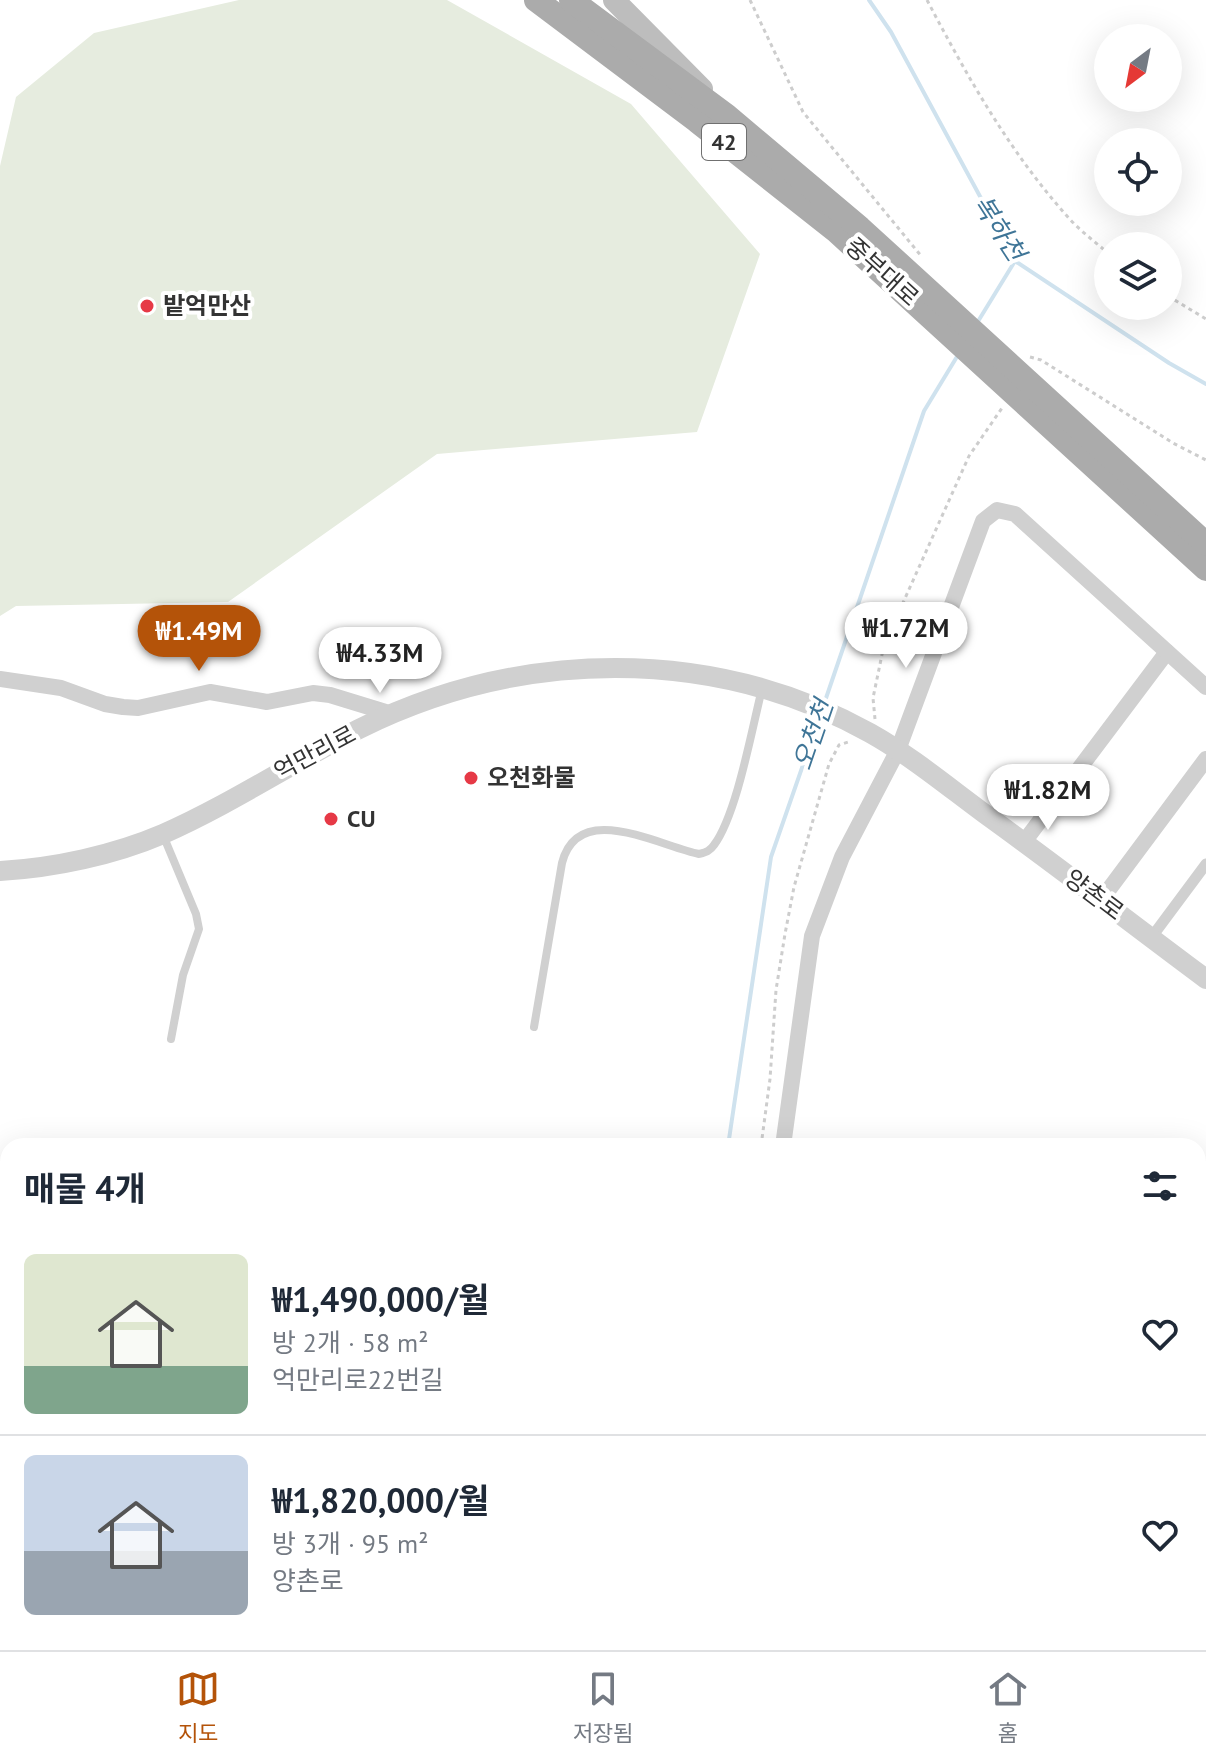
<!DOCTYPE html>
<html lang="ko">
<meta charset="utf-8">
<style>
:root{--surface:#fff;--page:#f2f2f3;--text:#1f2937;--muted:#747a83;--line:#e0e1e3;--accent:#b45309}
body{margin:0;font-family:"PT Sans","Noto Sans KR",sans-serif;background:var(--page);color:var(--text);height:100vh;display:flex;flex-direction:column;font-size:30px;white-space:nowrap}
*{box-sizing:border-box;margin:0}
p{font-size:26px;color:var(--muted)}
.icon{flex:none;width:44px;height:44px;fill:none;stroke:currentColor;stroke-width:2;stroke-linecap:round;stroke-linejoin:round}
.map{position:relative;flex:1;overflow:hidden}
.drawer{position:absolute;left:0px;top:1138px;width:1206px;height:512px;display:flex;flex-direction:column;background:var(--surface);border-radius:24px 24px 0 0;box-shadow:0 8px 32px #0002}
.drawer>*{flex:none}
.needle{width:52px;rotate:212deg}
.buttons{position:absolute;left:1094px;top:24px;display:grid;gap:16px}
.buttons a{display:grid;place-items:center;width:88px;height:88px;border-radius:50%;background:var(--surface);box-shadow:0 8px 32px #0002;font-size:40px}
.price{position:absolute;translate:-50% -68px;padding:0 18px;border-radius:28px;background:#fff;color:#222;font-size:26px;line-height:52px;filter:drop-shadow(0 2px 4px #0008)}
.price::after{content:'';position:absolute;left:50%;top:48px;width:24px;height:18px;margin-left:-12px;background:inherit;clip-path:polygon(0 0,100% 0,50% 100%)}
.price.current{background:var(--accent);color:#fff}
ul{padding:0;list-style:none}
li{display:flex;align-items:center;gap:24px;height:200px;padding:0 24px}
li+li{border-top:2px solid var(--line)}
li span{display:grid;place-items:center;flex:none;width:224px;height:160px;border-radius:12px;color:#555}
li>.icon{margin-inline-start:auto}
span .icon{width:96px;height:96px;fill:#fffc;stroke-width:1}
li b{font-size:34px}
h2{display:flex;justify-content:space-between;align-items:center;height:96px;padding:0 24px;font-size:34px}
.menu{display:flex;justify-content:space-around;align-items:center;height:112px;border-top:2px solid var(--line);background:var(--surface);font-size:22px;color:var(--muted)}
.menu a{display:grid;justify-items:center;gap:4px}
.menu .current{color:var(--accent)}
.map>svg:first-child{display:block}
.green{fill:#e6ecdf}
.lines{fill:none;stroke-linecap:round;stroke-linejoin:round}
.stream{stroke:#cfe2ee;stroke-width:4}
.path{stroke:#cdcdcd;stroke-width:3;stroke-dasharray:4 4;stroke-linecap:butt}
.service{stroke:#d0d0d0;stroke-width:8}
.pedestrian{stroke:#d0d0d0;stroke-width:11}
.minor{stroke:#d0d0d0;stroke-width:16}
.tertiary{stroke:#d0d0d0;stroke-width:20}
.secondary{stroke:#bdbdbd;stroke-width:22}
.primary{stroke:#ababab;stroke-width:24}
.poi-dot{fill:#e63946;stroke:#fff;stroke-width:3}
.labels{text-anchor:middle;stroke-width:8;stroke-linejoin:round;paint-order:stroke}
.shield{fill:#fff;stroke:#707070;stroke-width:2}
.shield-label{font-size:22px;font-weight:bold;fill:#333}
.street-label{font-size:24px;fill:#333;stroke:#fff}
.poi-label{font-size:24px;font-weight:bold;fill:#333;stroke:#fff;text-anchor:start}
.water-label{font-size:26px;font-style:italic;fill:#3f7597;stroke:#fff}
</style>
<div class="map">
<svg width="1206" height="1650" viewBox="0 0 1206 1650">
<rect width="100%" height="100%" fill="#fff"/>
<!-- green -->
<path class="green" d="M239,0H447L631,104L760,254L697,432L437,454L228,602L16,606L0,616V166L16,97L94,33Z"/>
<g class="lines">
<!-- stream -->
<g class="stream">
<path d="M869,0L891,32L1015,261L1169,363L1206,384"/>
<path d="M977,323L1015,261"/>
<path d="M824,704L924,411L958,355"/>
<path d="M728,1146L771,857L820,716"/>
<path d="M801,1642L802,1650"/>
</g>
<!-- path -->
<g class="path">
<path d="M750,0L803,112L922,257"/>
<path d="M927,0C967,76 1009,151 1067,216C1079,230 1094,241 1108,253"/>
<path d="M1168,296L1206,319"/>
<path d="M1030,357L1041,360L1173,443L1206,460"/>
<path d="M875,719L873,698L884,645L969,456L1002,408"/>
<path d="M761,1146L770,1079L776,990L785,934L794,887L829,764L839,745L848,742"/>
<path d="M851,1642L854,1650"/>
</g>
<!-- service -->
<g class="service">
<path d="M163,835L196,914L199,929L183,975L171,1039"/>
<path d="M534,1027L562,863C578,800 657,845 699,854C706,852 710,851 714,845C737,814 752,728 762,689"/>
<path d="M252,1642L255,1650"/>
<path d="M408,1642L411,1650"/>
<path d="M556,1642L558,1650"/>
</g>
<!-- pedestrian -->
<path class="pedestrian" d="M1151,938L1206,864"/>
<!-- minor -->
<g class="minor">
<path d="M0,679L61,688L105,704L123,707L138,708L210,692L267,702L313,693L330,695L392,714"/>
<path d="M1024,842L1167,652"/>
<path d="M1101,900L1206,759"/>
<path d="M783,1146L812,936L842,857L898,750L983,521L997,510L1015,514L1206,687"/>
<path d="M872,1642L877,1650"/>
</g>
<!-- tertiary -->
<path class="tertiary" d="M0,871C54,868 114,855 163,834C229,805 294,762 359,729C520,649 711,645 870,733C911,756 947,786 985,814C1060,868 1132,924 1206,979"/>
<!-- secondary -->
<g class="secondary">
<path d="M614,0L702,89"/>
<path d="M1198,1429L1206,1419"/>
<path d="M1126,1650L1127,1642"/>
</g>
<!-- primary -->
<g class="primary">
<path d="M536,0L697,121L835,230L1206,569"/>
<path d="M571,0L727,116L860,228L1206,544"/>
</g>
</g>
<!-- markers -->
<g class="poi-dot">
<circle cx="147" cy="306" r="8"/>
<circle cx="471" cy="778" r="8"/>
<circle cx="331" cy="819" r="8"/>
</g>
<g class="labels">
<!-- shield labels -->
<rect class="shield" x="702" y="124" width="44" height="36" rx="6"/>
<g class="shield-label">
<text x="724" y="150">42</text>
</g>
<!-- street labels -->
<g class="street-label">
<text transform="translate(882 272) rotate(42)" y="8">중부대로</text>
<text transform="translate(315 753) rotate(-28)" y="8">억만리로</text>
<text transform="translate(1094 895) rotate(37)" y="8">양촌로</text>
</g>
<!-- poi labels -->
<g class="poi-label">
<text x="163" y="314">밭억만산</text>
<text x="487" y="786">오천화물</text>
<text x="347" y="827">CU</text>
</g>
<!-- water labels -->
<g class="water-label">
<text transform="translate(999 228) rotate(57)" y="9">복하천</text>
<text transform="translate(813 735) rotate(-71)" y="9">오천천</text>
</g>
</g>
</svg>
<div class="buttons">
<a><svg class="needle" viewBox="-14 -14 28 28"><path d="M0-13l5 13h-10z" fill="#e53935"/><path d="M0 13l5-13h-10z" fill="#747a83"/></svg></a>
<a><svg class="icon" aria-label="locate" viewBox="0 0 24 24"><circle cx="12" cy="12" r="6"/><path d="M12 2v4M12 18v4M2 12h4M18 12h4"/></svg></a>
<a><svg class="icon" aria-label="layers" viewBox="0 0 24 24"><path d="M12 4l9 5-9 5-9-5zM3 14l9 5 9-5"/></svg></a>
</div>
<b class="price" style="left:906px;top:670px">₩1.72M</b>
<b class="price current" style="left:199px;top:673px">₩1.49M</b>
<b class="price" style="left:380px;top:695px">₩4.33M</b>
<b class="price" style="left:1048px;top:832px">₩1.82M</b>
<section class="drawer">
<h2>매물 4개<svg class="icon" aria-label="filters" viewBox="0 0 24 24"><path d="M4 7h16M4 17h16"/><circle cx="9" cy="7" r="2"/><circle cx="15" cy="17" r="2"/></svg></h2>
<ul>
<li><span style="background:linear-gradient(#dfe7d0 70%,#7fa58c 0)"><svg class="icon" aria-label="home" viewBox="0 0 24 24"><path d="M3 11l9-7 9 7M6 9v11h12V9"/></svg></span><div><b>₩1,490,000/월</b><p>방 2개 · 58 m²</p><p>억만리로22번길</p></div><svg class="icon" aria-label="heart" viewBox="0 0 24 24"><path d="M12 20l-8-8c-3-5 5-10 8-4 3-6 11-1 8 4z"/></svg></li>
<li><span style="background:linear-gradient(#c9d6e8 60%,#9aa5b1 0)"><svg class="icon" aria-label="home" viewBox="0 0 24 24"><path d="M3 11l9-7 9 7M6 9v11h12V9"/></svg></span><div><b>₩1,820,000/월</b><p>방 3개 · 95 m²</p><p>양촌로</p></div><svg class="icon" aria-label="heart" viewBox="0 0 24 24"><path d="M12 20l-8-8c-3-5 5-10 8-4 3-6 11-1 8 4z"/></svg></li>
</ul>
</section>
</div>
<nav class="menu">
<a class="current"><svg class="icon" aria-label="map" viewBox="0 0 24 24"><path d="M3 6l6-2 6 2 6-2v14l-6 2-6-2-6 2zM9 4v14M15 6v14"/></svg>지도</a>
<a><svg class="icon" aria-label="saved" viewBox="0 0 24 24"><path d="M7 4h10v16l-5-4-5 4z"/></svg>저장됨</a>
<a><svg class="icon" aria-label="home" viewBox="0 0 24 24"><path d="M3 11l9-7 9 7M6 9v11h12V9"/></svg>홈</a>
</nav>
